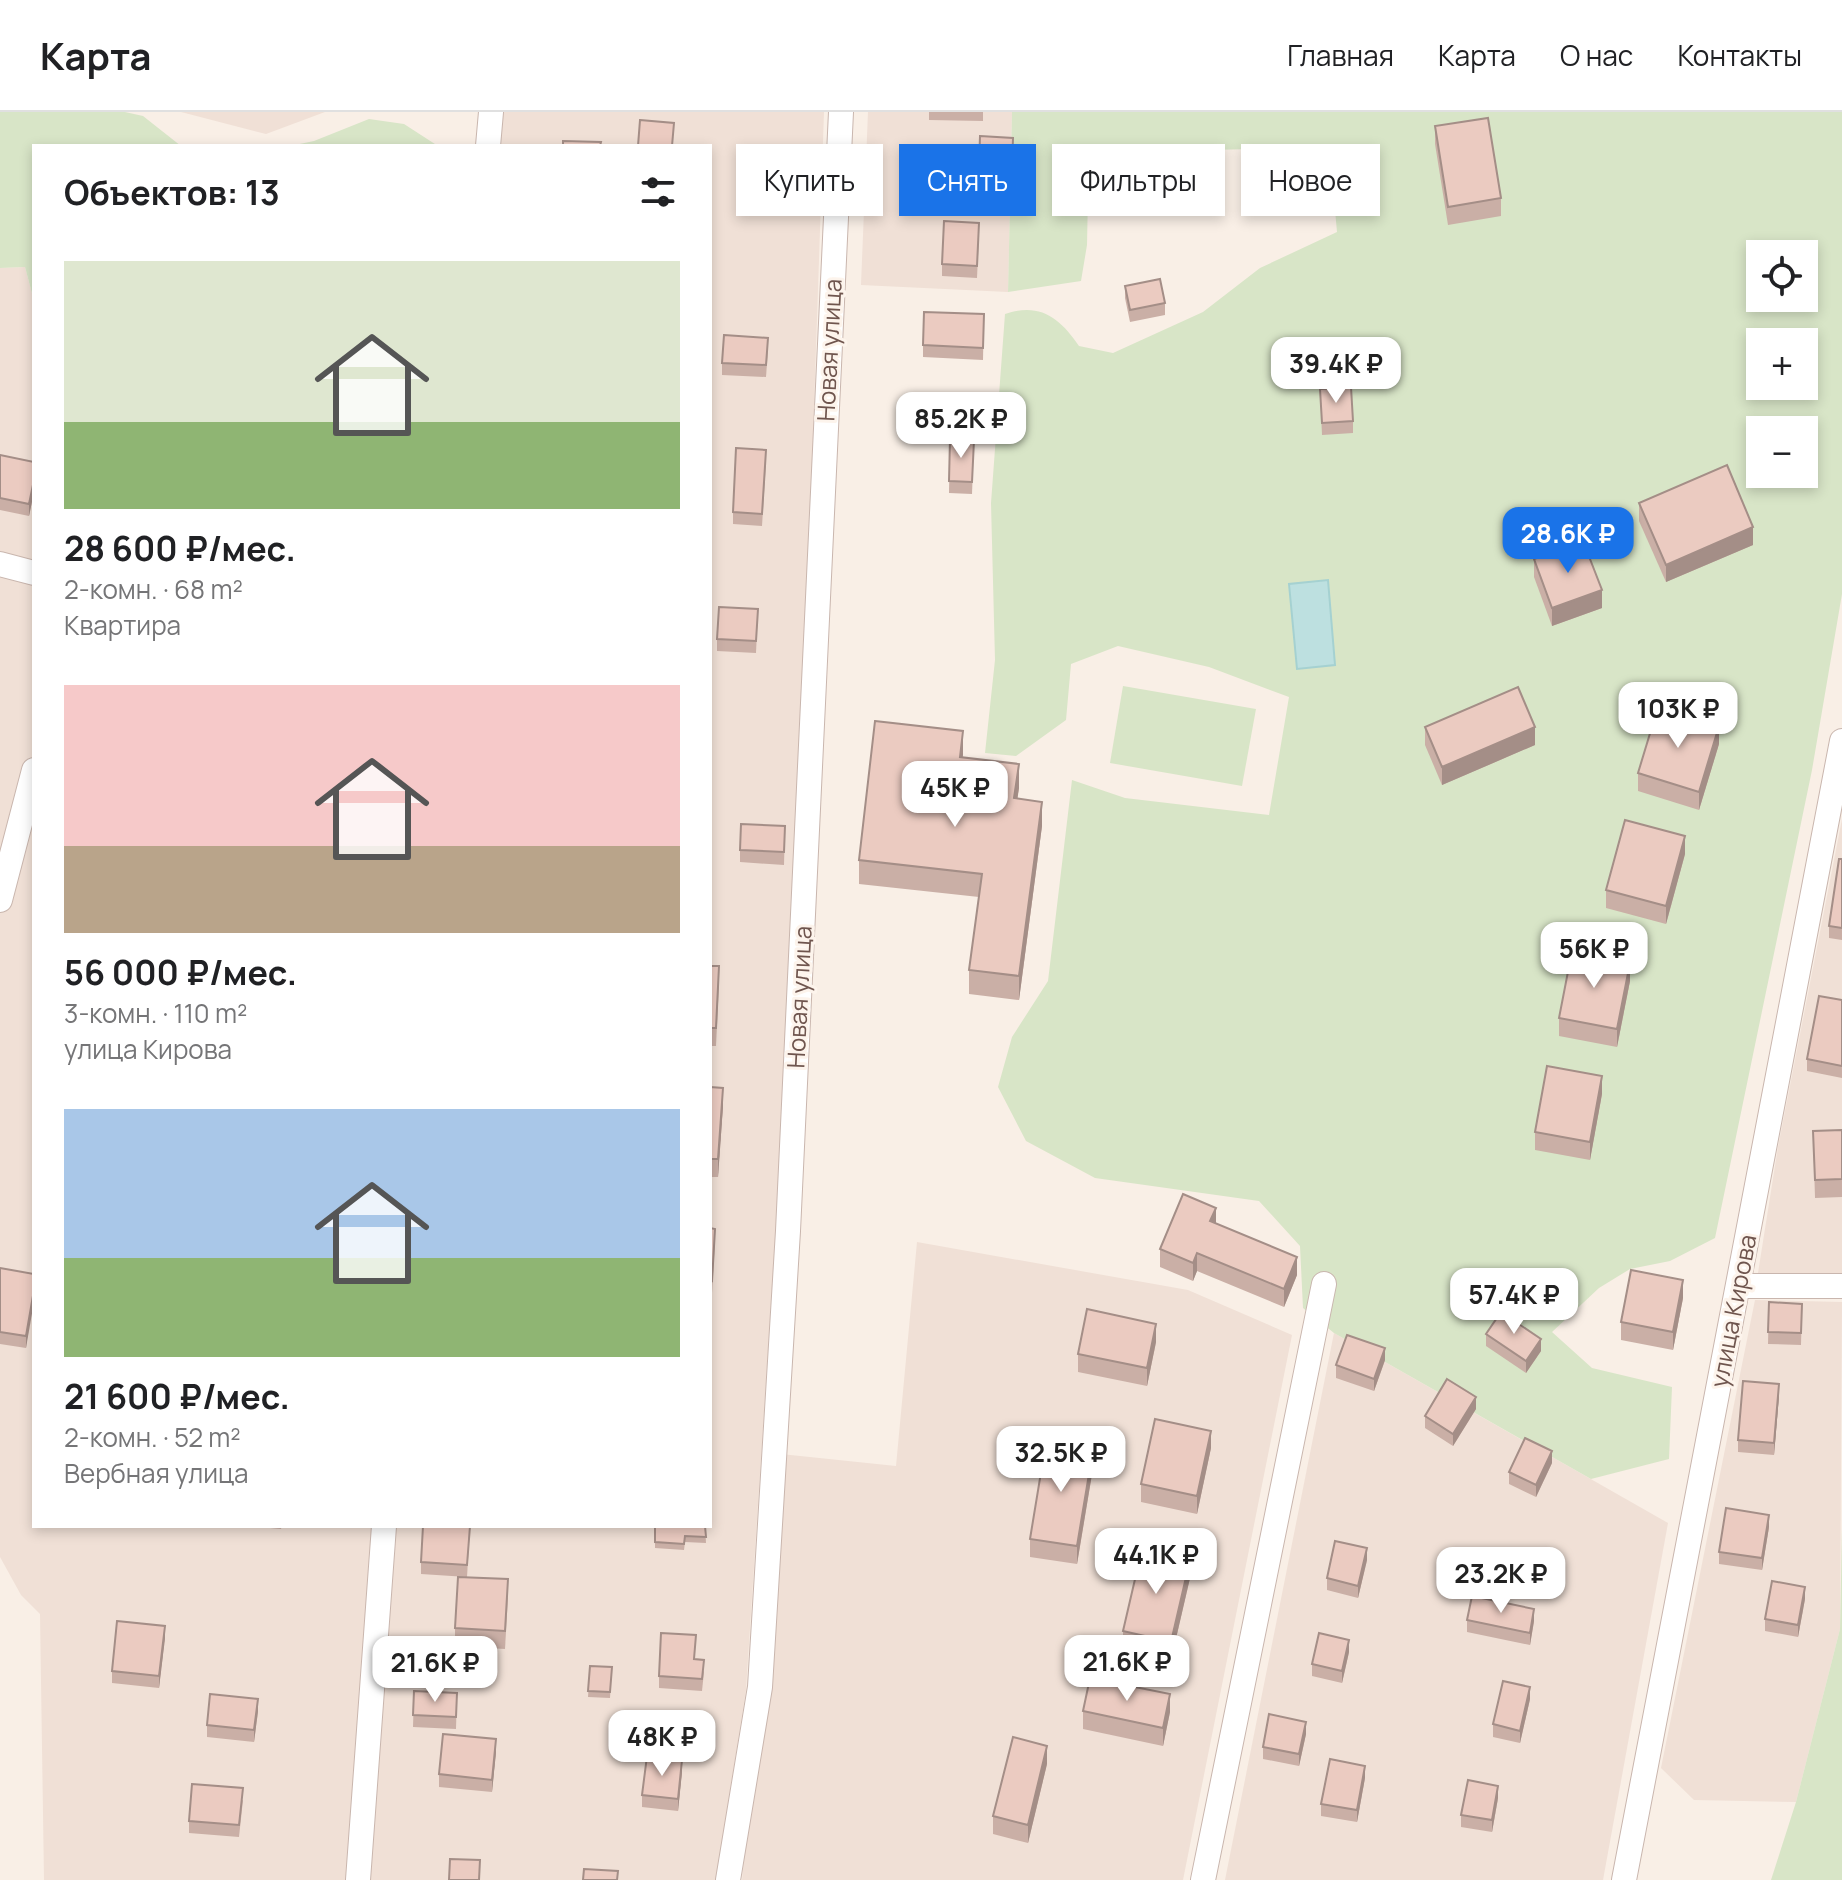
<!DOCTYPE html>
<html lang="ru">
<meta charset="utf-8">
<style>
:root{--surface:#fff;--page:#f6f6f6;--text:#202124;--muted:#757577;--line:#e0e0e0;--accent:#1a73e8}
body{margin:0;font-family:Manrope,sans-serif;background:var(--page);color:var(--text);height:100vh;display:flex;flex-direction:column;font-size:30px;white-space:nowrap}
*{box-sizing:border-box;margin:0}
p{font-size:26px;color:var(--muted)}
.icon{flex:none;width:44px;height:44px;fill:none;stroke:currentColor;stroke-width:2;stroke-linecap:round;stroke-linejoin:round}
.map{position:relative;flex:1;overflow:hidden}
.panel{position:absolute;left:32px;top:32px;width:680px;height:1384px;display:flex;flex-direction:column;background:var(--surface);border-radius:0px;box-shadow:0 4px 12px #0003}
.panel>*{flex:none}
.guide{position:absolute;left:736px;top:32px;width:760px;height:72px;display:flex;gap:16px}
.controls{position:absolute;left:1746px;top:128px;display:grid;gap:16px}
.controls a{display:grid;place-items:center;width:72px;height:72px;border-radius:0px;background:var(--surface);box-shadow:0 4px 12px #0003;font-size:40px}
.price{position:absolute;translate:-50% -68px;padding:0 18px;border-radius:16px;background:#fff;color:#222;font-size:26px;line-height:52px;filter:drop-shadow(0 2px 4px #0008)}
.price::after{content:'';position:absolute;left:50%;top:48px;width:24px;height:18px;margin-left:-12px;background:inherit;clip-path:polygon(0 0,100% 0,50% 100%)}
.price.on{background:var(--accent);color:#fff}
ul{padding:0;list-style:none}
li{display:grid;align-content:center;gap:16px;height:424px;padding:0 32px}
li span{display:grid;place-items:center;height:248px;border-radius:0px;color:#555}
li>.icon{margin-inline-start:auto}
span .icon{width:144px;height:144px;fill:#fffc;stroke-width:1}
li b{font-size:34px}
h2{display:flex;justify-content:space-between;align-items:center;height:96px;padding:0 32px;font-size:34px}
.chip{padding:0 28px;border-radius:0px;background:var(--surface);box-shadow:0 4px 12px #0003;font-size:28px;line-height:72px}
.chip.on{background:var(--accent);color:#fff}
header{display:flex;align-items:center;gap:48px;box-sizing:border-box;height:112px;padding:0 40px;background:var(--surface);border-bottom:2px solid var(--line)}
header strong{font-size:38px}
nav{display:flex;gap:44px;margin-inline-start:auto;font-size:28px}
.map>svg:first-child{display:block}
.residential{fill:#f0e0d6}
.green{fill:#d8e5c7;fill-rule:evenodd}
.water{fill:#bde0e0;stroke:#a5d1d1;stroke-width:2}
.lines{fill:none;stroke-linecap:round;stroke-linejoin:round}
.minor-casing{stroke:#c9b6ae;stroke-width:26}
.minor{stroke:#fff;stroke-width:24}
.wall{fill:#caafa6}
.shaded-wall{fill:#a48e87}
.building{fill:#ebcbc1;stroke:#a48e87;stroke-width:2}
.labels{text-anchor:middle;stroke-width:6;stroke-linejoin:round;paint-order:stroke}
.street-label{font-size:24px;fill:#6f554e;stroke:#fdf4ec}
</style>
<header>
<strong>Карта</strong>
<nav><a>Главная</a><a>Карта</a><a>О нас</a><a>Контакты</a></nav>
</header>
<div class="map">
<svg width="1842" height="1768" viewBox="0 0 1842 1768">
<rect width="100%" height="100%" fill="#f9efe6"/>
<!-- residential -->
<g class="residential">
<path d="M181,0H325L266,22Z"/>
<path d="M502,0H824L799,740L775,1130L746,1578L716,1768H44L40,1502L21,1483L0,1445V156L25,155L34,189V1414H710V34H498Z"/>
<path d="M868,0H1012L1008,180L861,173Z"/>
<path d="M1842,707V1163L1758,1161L1778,1035Z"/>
<path d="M917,1130L1188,1178L1292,1223L1183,1768H742L781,1342L896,1354Z"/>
<path d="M1755,1188L1842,1190L1840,1517L1796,1690L1694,1688L1661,1656Z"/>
<path d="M1334,1221L1668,1411L1603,1768H1225Z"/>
</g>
<!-- green -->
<g class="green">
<path d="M0,0H125L143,4L181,34H34V189L25,155L0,156Z"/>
<path d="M1012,0H1842V482L1812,658L1715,1126L1670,1149L1630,1157L1599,1176L1552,1220L1592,1256L1672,1275L1669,1347L1591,1367L1334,1221L1303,1196L1300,1134L1259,1089L1095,1066L1026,1029L998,975L1012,925L1048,869L1072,668L1125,686L1269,703L1289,585L1209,555L1118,534L1071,552L1066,608L1016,644L985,641L995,548L991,391L1005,202C1040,190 1060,206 1079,234L1113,241L1203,200L1260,156L1337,120L1330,43L1254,37L1161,39L1088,83L1087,133L1081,169L1008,180ZM1760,142H1804V186H1760ZM1760,230H1804V274H1760ZM1760,318H1804V362H1760Z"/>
<path d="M369,7L404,12L438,34H290L314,29Z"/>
<path d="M1123,574L1256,597L1242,674L1110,651Z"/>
<path d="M1842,1417V1768H1771L1796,1690L1840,1517Z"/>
</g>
<!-- water -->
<path class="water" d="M1328,468L1335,553L1297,557L1289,472Z"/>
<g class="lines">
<!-- minor casing -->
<g class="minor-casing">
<g id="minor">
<path d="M488,34L491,0"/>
<path d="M0,452L34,461"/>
<path d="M0,788L34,658"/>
<path d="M1739,1174H1842"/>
<path d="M358,1768L384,1414"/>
<path d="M728,1768L760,1575L788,1119L841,0"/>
<path d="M1203,1768L1324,1172"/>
<path d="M1624,1768L1842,629"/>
</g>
</g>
<!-- minor -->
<use href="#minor" class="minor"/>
</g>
<!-- wall -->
<g class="wall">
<path d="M929,0H983V9L929,8Z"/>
<path d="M1435,14L1501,86V104L1448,113L1435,32Z"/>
<path d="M980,24L1013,26L1011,98L978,96Z"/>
<path d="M1119,62L1156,63V99L1119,98Z"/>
<path d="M979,123L977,166L942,164V152Z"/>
<path d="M1125,174L1165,191V203L1130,210L1125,186Z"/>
<path d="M984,202L983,248L923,245V233Z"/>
<path d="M768,238L766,265L722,263V251Z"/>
<path d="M1320,277L1353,309V321L1322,323Z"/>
<path d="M950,327L974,328L972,382L949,381Z"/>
<path d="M0,343L34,350V380L29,404L0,398Z"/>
<path d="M766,350L762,414L733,412V400Z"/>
<path d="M1639,391L1753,433L1666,470L1639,409Z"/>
<path d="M1534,447L1602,496L1552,514L1534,465Z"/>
<path d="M758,497L756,541L717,539V527Z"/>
<path d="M1425,615L1535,633L1442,673L1425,633Z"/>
<path d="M1719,632L1699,698L1638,679V661Z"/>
<path d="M963,645L1019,676L1017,687L1042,714L1019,888L969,882V858L979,785L859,772V748Z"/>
<path d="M785,714L784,753L740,750V738Z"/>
<path d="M1685,742L1666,812L1606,796V778Z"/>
<path d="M1842,747V828L1829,826V814Z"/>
<path d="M710,854L719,872L716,934H710Z"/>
<path d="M1630,869L1617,935L1559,924V906Z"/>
<path d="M1842,888V966L1807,959V947Z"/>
<path d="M710,975L723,994L718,1065H710Z"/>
<path d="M1602,982L1590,1048L1535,1038V1020Z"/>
<path d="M1842,1018V1085L1815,1086L1813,1019Z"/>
<path d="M1216,1111L1297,1163L1284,1195L1197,1159L1193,1169L1160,1155V1137Z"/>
<path d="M710,1116L715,1129L712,1181H710Z"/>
<path d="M0,1156L34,1162L26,1236L0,1232Z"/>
<path d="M1683,1186L1673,1238L1621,1228V1210Z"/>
<path d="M1769,1190L1802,1192L1801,1233L1768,1232Z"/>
<path d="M1486,1222L1541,1239L1526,1261L1486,1234Z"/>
<path d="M1156,1230L1147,1274L1078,1260V1242Z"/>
<path d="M1385,1248L1374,1279L1336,1266V1253Z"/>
<path d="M1779,1284L1774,1343L1738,1340V1328Z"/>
<path d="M1476,1297L1453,1334L1425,1316V1304Z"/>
<path d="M1211,1336L1197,1402L1141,1390V1372Z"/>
<path d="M1552,1351L1536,1385L1509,1372V1360Z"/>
<path d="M1093,1356L1077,1452L1030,1445V1427Z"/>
<path d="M248,1414H282L281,1417Z"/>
<path d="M470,1414L467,1465L421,1462V1450Z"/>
<path d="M655,1414H705L706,1431L685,1430L684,1438L655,1436Z"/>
<path d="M1769,1415L1762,1458L1719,1452V1440Z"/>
<path d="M1367,1448L1358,1486L1327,1478V1466Z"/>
<path d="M1190,1466L1171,1548L1123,1537V1519Z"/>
<path d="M508,1485L505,1537L455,1534V1516Z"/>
<path d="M1805,1487L1798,1525L1765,1519V1507Z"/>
<path d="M1467,1508L1534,1509L1530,1533L1467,1520Z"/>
<path d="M165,1526L159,1576L112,1571V1559Z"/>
<path d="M1349,1540L1342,1571L1312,1564V1552Z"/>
<path d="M695,1547L704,1560L702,1579L659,1576V1564Z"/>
<path d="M590,1554L612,1555L610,1586L588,1585Z"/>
<path d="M414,1579L457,1581L456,1617L413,1615Z"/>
<path d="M1530,1587L1520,1631L1493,1625V1612Z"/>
<path d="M258,1599L254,1630L207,1625V1613Z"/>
<path d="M1083,1599L1170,1600L1163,1634L1083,1617Z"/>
<path d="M1306,1622L1299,1654L1263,1647V1635Z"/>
<path d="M496,1640L492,1680L439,1675V1662Z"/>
<path d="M1047,1652L1028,1731L993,1722V1704Z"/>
<path d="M682,1660L678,1699L642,1695V1683Z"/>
<path d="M1365,1666L1357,1710L1321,1704V1692Z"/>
<path d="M1498,1686L1492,1720L1461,1715V1703Z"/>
<path d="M243,1688L239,1725L189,1721V1709Z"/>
</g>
<!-- shaded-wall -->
<g class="shaded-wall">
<path d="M34,368V380L29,404V392Z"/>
<path d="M1753,415V433L1666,470V453Z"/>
<path d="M1602,478V496L1552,514V496Z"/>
<path d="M1719,614V632L1699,698V680Z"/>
<path d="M1535,615V633L1442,673V655Z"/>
<path d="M963,619V643L960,669V645Z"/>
<path d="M1019,652V676L1014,710V686Z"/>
<path d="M1042,690V714L1019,888V864Z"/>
<path d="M1685,724V742L1666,812V794Z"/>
<path d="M1630,851V869L1617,935V917Z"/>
<path d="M1602,964V982L1590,1048V1030Z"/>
<path d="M723,976V994L718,1065V1047Z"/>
<path d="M1216,1096V1114L1210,1109Z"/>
<path d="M1197,1141V1159L1193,1169V1151Z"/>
<path d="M1297,1145V1163L1284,1195V1177Z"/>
<path d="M1683,1168V1186L1673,1238V1220Z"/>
<path d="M34,1178V1190L26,1236V1224Z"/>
<path d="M1156,1212V1230L1147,1274V1256Z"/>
<path d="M1541,1227V1239L1526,1261V1249Z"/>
<path d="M1385,1236V1248L1374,1279V1267Z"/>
<path d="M1779,1272V1284L1774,1343V1331Z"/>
<path d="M1476,1285V1297L1453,1334V1322Z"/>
<path d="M1211,1319V1336L1197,1402V1384Z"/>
<path d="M1093,1338V1356L1077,1452V1434Z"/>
<path d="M1552,1339V1351L1536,1385V1373Z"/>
<path d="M1769,1403V1415L1762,1458V1446Z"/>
<path d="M1367,1436V1448L1358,1486V1474Z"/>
<path d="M1190,1448V1466L1171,1548V1530Z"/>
<path d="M1805,1475V1487L1798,1525V1513Z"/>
<path d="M1534,1497V1509L1530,1533V1521Z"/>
<path d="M165,1514V1526L159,1576V1564Z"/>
<path d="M1349,1528V1540L1342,1571V1559Z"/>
<path d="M1530,1575V1587L1520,1631V1619Z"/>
<path d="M1170,1582V1600L1163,1634V1616Z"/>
<path d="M258,1587V1599L254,1630V1618Z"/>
<path d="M1306,1610V1622L1299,1654V1642Z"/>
<path d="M496,1627V1640L492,1680V1668Z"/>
<path d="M1047,1634V1652L1028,1731V1713Z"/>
<path d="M682,1648V1660L678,1699V1687Z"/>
<path d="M1365,1654V1666L1357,1710V1698Z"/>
<path d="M1498,1674V1686L1492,1720V1708Z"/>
</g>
<!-- building -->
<g class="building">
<path d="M1488,6L1501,86L1448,95L1435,14Z"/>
<path d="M640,8L674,11L672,34H638Z"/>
<path d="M980,24L1013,26L1011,85L978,84Z"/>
<path d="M563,29L601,30L600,34H563Z"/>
<path d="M1119,62L1156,63V87L1119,86Z"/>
<path d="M944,109L979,111L977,154L942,152Z"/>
<path d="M1160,167L1165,191L1130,198L1125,174Z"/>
<path d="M924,200L984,202L983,236L923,233Z"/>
<path d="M724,223L768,226L766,253L722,251Z"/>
<path d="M1351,275L1353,309L1322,311L1320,277Z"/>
<path d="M950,327L974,328L972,370L949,369Z"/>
<path d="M736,336L766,338L762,402L733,400Z"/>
<path d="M0,343L34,350V368L29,392L0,386Z"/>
<path d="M1727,353L1753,415L1666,453L1639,391Z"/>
<path d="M1583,429L1602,478L1552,496L1534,447Z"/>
<path d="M719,495L758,497L756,529L717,527Z"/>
<path d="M1518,575L1535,615L1442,655L1425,615Z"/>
<path d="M1658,595L1719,614L1699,680L1638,661Z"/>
<path d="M875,609L963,619L960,645L1019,652L1014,686L1042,690L1019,864L969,858L982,762L859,748Z"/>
<path d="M1625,708L1685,724L1666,794L1606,778Z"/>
<path d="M741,712L785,714L784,740L740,738Z"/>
<path d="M1839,747H1842V816L1829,814Z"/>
<path d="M1572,839L1630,851L1617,917L1559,906Z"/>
<path d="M710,854H719L716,916H710Z"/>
<path d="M1819,884L1842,888V954L1807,947Z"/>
<path d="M1547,954L1602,964L1590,1030L1535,1020Z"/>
<path d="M710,975L723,976L718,1047H710Z"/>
<path d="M1842,1018V1067L1815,1068L1813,1019Z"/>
<path d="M1183,1082L1216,1096L1210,1109L1297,1145L1284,1177L1197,1141L1193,1151L1160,1137Z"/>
<path d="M710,1116L715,1117L712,1169L710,1168Z"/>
<path d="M0,1156L34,1162V1178L26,1224L0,1220Z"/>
<path d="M1631,1158L1683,1168L1673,1220L1621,1210Z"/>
<path d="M1769,1190L1802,1192L1801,1221L1768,1220Z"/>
<path d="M1087,1197L1156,1212L1147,1256L1078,1242Z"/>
<path d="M1501,1200L1541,1227L1526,1249L1486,1222Z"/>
<path d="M1347,1223L1385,1236L1374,1267L1336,1253Z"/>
<path d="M1447,1267L1476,1285L1453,1322L1425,1304Z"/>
<path d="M1743,1269L1779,1272L1774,1331L1738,1328Z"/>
<path d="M1155,1307L1211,1319L1197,1384L1141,1372Z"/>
<path d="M1525,1326L1552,1339L1536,1373L1509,1360Z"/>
<path d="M1046,1330L1093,1338L1077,1434L1030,1427Z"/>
<path d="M1726,1396L1769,1403L1762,1446L1719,1440Z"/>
<path d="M423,1414H470L467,1453L421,1450Z"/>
<path d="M655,1414H705L706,1425L685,1424L684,1432L655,1430Z"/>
<path d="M1335,1429L1367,1436L1358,1474L1327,1466Z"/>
<path d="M1142,1437L1190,1448L1171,1530L1123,1519Z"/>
<path d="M458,1465L508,1467L505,1519L455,1516Z"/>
<path d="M1772,1469L1805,1475L1798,1513L1765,1507Z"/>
<path d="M1472,1484L1534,1497L1530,1521L1467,1508Z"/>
<path d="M117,1509L165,1514L159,1564L112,1559Z"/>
<path d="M661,1521L696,1523L694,1547L704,1548L702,1567L659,1564Z"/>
<path d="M1319,1521L1349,1528L1342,1559L1312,1552Z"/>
<path d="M590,1554L612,1555L610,1580L588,1579Z"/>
<path d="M1090,1566L1170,1582L1163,1616L1083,1599Z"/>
<path d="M1503,1569L1530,1575L1520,1619L1493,1612Z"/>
<path d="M414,1579L457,1581L456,1605L413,1603Z"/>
<path d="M210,1582L258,1587L254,1618L207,1613Z"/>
<path d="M1269,1602L1306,1610L1299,1642L1263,1635Z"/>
<path d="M443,1622L496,1627L492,1668L439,1662Z"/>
<path d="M1013,1625L1047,1634L1028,1713L993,1704Z"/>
<path d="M647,1644L682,1648L678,1687L642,1683Z"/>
<path d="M1330,1647L1365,1654L1357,1698L1321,1692Z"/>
<path d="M1468,1668L1498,1674L1492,1708L1461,1703Z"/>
<path d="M192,1672L243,1676L239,1713L189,1709Z"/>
<path d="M450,1747L480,1748L479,1768H449Z"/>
<path d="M584,1757L618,1759L617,1768H583Z"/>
</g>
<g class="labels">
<!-- street labels -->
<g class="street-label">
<text transform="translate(830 238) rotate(-87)" y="8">Новая улица</text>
<text transform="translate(800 885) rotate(-87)" y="8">Новая улица</text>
<text transform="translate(1734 1199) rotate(-79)" y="8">улица Кирова</text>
</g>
</g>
</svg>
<div class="controls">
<a><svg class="icon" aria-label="locate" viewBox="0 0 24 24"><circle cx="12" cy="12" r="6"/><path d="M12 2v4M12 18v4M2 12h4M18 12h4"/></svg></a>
<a>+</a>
<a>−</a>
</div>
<b class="price" style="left:1336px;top:293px">39.4K ₽</b>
<b class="price" style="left:961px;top:348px">85.2K ₽</b>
<b class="price on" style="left:1568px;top:463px">28.6K ₽</b>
<b class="price" style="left:1678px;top:638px">103K ₽</b>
<b class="price" style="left:955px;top:717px">45K ₽</b>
<b class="price" style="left:1594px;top:878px">56K ₽</b>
<b class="price" style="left:1514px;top:1224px">57.4K ₽</b>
<b class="price" style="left:1061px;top:1382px">32.5K ₽</b>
<b class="price" style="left:1156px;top:1484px">44.1K ₽</b>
<b class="price" style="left:1501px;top:1503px">23.2K ₽</b>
<b class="price" style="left:1127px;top:1591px">21.6K ₽</b>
<b class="price" style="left:435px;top:1592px">21.6K ₽</b>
<b class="price" style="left:662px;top:1666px">48K ₽</b>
<div class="guide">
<a class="chip">Купить</a>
<a class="chip on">Снять</a>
<a class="chip">Фильтры</a>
<a class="chip">Новое</a>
</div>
<section class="panel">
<h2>Объектов: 13<svg class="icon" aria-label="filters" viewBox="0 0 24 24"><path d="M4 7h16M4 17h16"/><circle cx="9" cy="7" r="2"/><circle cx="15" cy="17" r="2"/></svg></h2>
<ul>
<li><span style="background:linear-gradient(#dfe7d0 65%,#8fb573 0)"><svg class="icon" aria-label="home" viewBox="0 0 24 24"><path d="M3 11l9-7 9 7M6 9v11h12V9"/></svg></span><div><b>28 600 ₽/мес.</b><p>2-комн. · 68 m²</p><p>Квартира</p></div></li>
<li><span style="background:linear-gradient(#f6c9c9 65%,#b9a48a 0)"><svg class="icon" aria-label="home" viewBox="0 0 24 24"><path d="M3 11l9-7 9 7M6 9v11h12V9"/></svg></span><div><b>56 000 ₽/мес.</b><p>3-комн. · 110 m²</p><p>улица Кирова</p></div></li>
<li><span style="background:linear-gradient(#a9c7e8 60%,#8fb573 0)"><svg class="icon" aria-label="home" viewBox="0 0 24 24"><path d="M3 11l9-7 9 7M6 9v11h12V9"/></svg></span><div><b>21 600 ₽/мес.</b><p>2-комн. · 52 m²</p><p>Вербная улица</p></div></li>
</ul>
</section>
</div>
